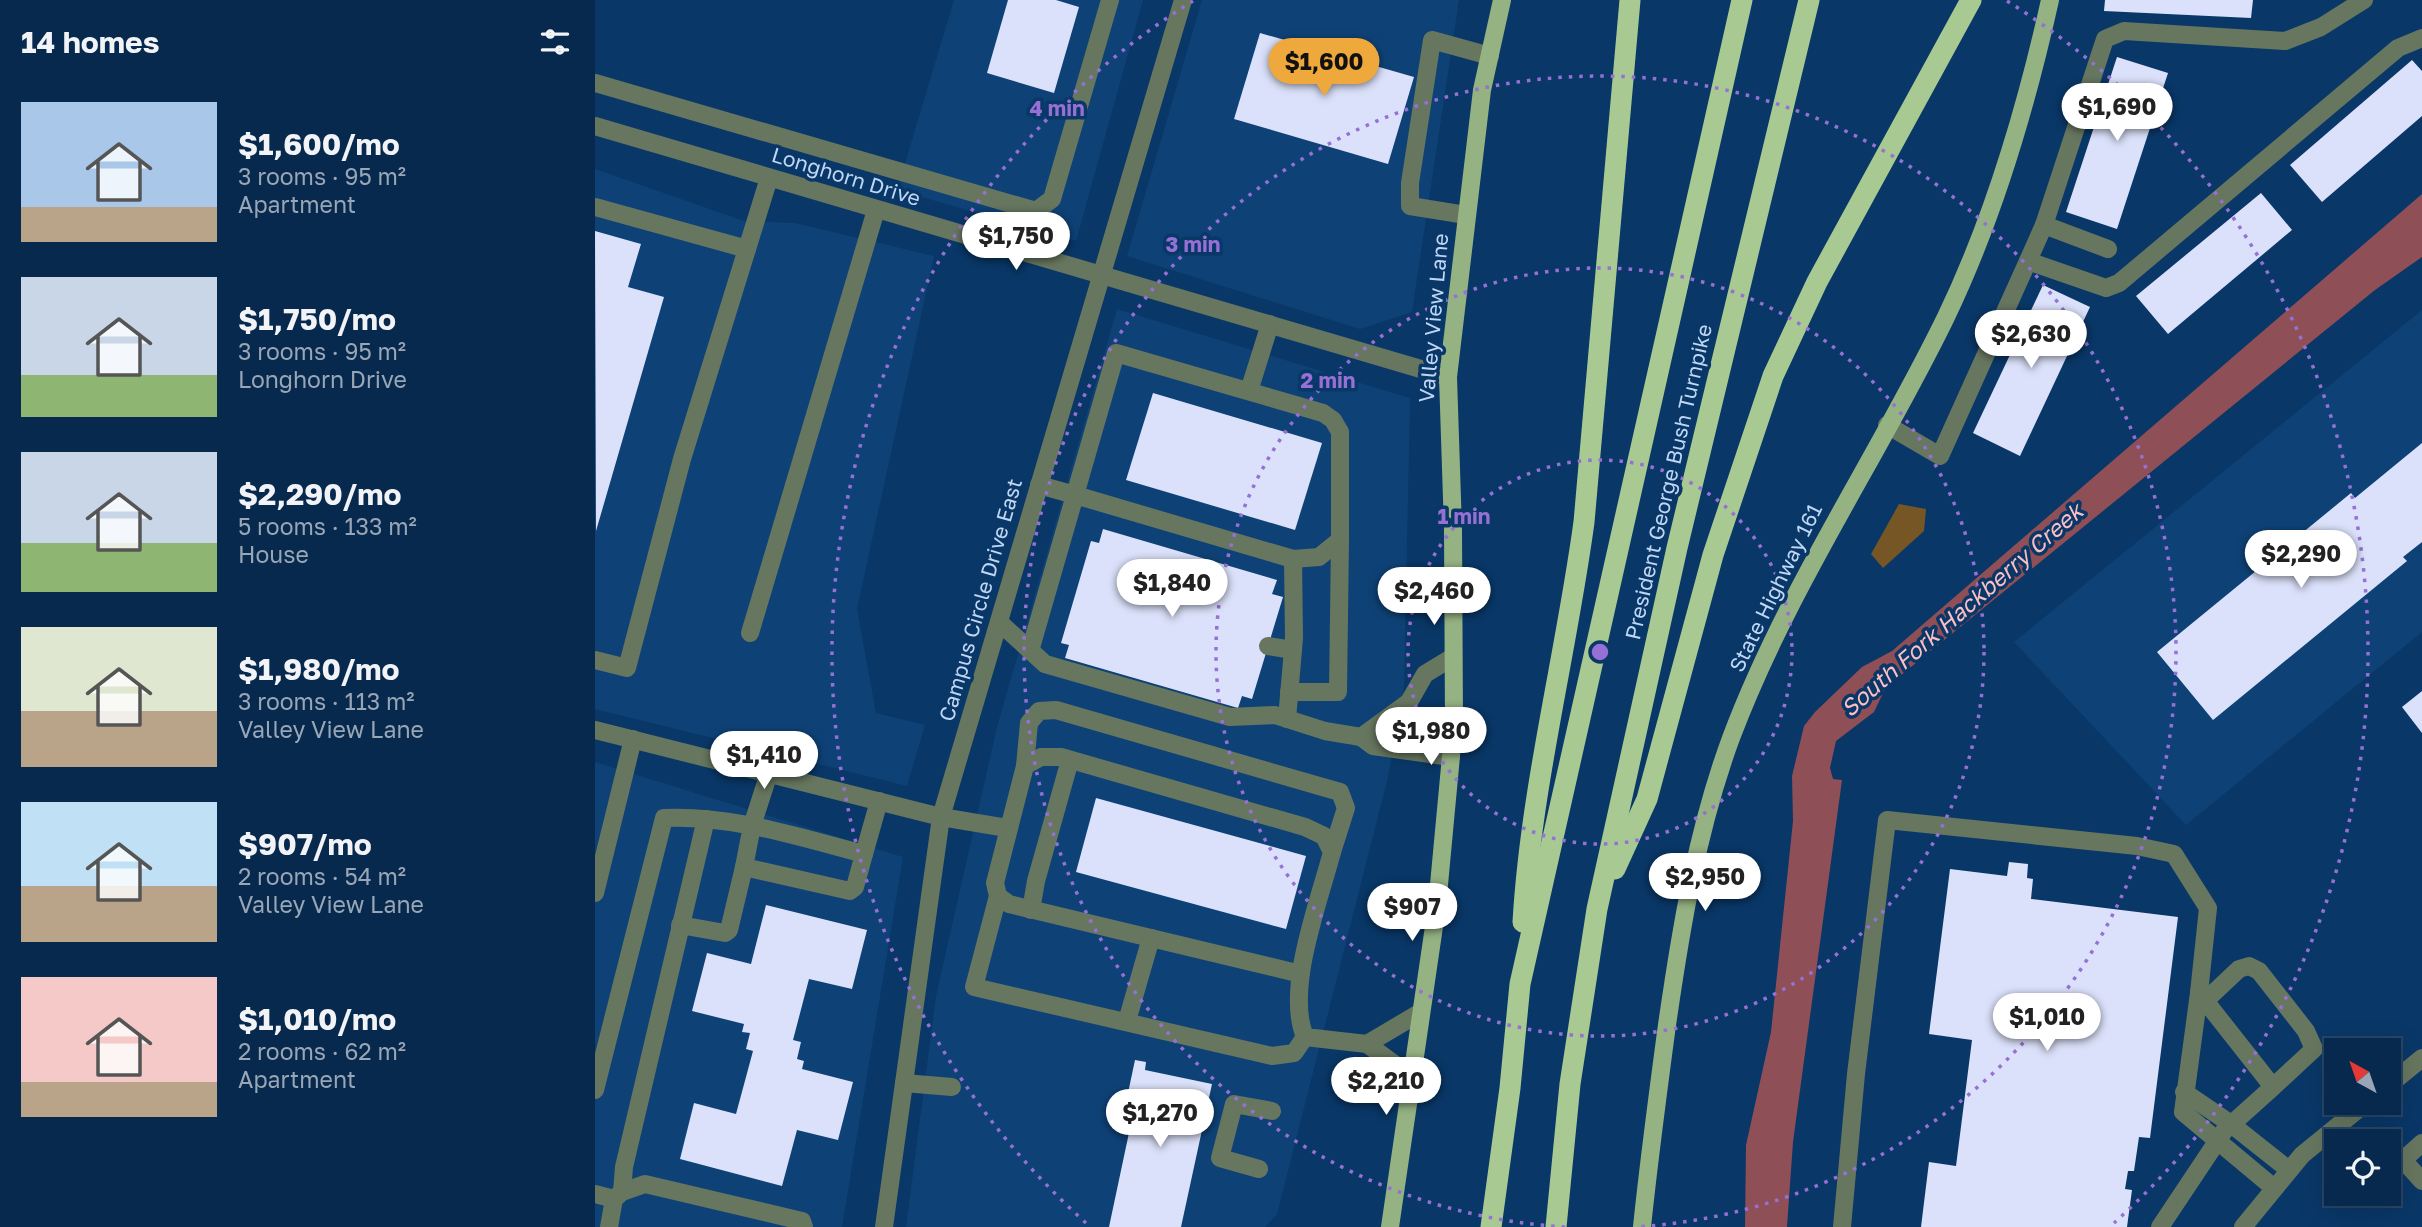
<!DOCTYPE html>
<meta charset="utf-8">
<style>
:root{--surface:#07294d;--page:#153557;--text:#f1f3f6;--muted:#98a6b6;--line:#284565;--accent:#eea83c}
body{margin:0;font-family:"Golos Text",sans-serif;background:var(--page);color:var(--text);height:100vh;display:flex;flex-direction:column;font-size:26px;white-space:nowrap}
*{box-sizing:border-box;margin:0}
p{font-size:23px;color:var(--muted)}
.icon{flex:none;width:38px;height:38px;fill:none;stroke:currentColor;stroke-width:2;stroke-linecap:round;stroke-linejoin:round}
.map{position:relative;flex:1;overflow:hidden}
.drawer{display:flex;flex-direction:column;background:var(--surface);width:595px}
.drawer>*{flex:none}
.needle{width:46px;rotate:320deg}
.tools{position:absolute;left:1729px;top:1038px;display:grid;gap:14px}
.tools a{display:grid;place-items:center;width:77px;height:77px;border-radius:0px;background:var(--surface);box-shadow:0 7px 28px #0002,0 0 0 2px var(--line);font-size:35px}
.price{position:absolute;translate:-50% -60px;padding:0 16px;border-radius:24px;background:#fff;color:#222;font-size:23px;line-height:46px;filter:drop-shadow(0 2px 4px #0008)}
.price::after{content:'';position:absolute;left:50%;top:42px;width:21px;height:16px;margin-left:-10px;background:inherit;clip-path:polygon(0 0,100% 0,50% 100%)}
.price.selected{background:var(--accent);color:#111}
ul{padding:0;list-style:none}
li{display:flex;align-items:center;gap:21px;height:175px;padding:0 21px}
li span{display:grid;place-items:center;flex:none;width:196px;height:140px;border-radius:0px;color:#555}
li>.icon{margin-inline-start:auto}
span .icon{width:84px;height:84px;fill:#fffc;stroke-width:1}
li b{font-size:30px}
h2{display:flex;justify-content:space-between;align-items:center;height:84px;padding:0 21px;font-size:30px}
main{display:flex;flex:1;min-height:0}
.map>svg:first-child{display:block}
.built{fill:#0e4277}
.green{fill:#775626}
.water{fill:#8f4f56}
.building{fill:#dbe1fa}
.lines{fill:none;stroke-linecap:round;stroke-linejoin:round}
.minor{stroke:#67765f;stroke-width:18}
.major{stroke:#95b283;stroke-width:18}
.highway{stroke:#a8ca92;stroke-width:21}
.ring{fill:none;stroke:#9670d4;stroke-width:3.5;stroke-dasharray:3.5 7}
.labels{text-anchor:middle;stroke-width:7;stroke-linejoin:round;paint-order:stroke}
.street-label{font-size:21px;fill:#bfd7f4;stroke:#093767}
.water-label{font-size:23px;font-style:italic;fill:#fbbfc3;stroke:#093767}
.centre{fill:#9670d4;stroke:#093767;stroke-width:3.5}
.ring-label{font-size:21px;text-anchor:middle;font-weight:bold;fill:#9670d4;stroke:#093767;stroke-width:7;stroke-linejoin:round;paint-order:stroke}
</style>
<main>
<section class="drawer">
<h2>14 homes<svg class="icon" aria-label="filters" viewBox="0 0 24 24"><path d="M4 7h16M4 17h16"/><circle cx="9" cy="7" r="2"/><circle cx="15" cy="17" r="2"/></svg></h2>
<ul>
<li><span style="background:linear-gradient(#a9c7e8 75%,#b9a48a 0)"><svg class="icon" aria-label="home" viewBox="0 0 24 24"><path d="M3 11l9-7 9 7M6 9v11h12V9"/></svg></span><div><b>$1,600/mo</b><p>3 rooms · 95 m²</p><p>Apartment</p></div></li>
<li><span style="background:linear-gradient(#c9d6e8 70%,#8fb573 0)"><svg class="icon" aria-label="home" viewBox="0 0 24 24"><path d="M3 11l9-7 9 7M6 9v11h12V9"/></svg></span><div><b>$1,750/mo</b><p>3 rooms · 95 m²</p><p>Longhorn Drive</p></div></li>
<li><span style="background:linear-gradient(#c9d6e8 65%,#8fb573 0)"><svg class="icon" aria-label="home" viewBox="0 0 24 24"><path d="M3 11l9-7 9 7M6 9v11h12V9"/></svg></span><div><b>$2,290/mo</b><p>5 rooms · 133 m²</p><p>House</p></div></li>
<li><span style="background:linear-gradient(#dfe7d0 60%,#b9a48a 0)"><svg class="icon" aria-label="home" viewBox="0 0 24 24"><path d="M3 11l9-7 9 7M6 9v11h12V9"/></svg></span><div><b>$1,980/mo</b><p>3 rooms · 113 m²</p><p>Valley View Lane</p></div></li>
<li><span style="background:linear-gradient(#bfe0f5 60%,#b9a48a 0)"><svg class="icon" aria-label="home" viewBox="0 0 24 24"><path d="M3 11l9-7 9 7M6 9v11h12V9"/></svg></span><div><b>$907/mo</b><p>2 rooms · 54 m²</p><p>Valley View Lane</p></div></li>
<li><span style="background:linear-gradient(#f6c9c9 75%,#b9a48a 0)"><svg class="icon" aria-label="home" viewBox="0 0 24 24"><path d="M3 11l9-7 9 7M6 9v11h12V9"/></svg></span><div><b>$1,010/mo</b><p>2 rooms · 62 m²</p><p>Apartment</p></div></li>
</ul>
</section>
<div class="map">
<svg width="1827" height="1227" viewBox="0 0 1827 1227">
<rect width="100%" height="100%" fill="#093767"/>
<!-- built -->
<g class="built">
<path d="M359,0H548L481,241L302,190Z"/>
<path d="M607,0H864L817,312L765,329L532,256Z"/>
<path d="M0,169L149,221L200,223L339,256L262,609L281,713L330,725L312,786L0,709Z"/>
<path d="M522,309L815,398L809,690L792,781L682,1214L670,1227H311L341,996L402,727Z"/>
<path d="M1827,310V632L1591,825L1419,642Z"/>
<path d="M0,762L308,857L247,1227H0Z"/>
</g>
<!-- green -->
<path class="green" d="M1304,504L1331,509L1329,531L1288,568L1276,554Z"/>
<!-- water -->
<path class="water" d="M1827,194V257L1780,290L1300,680L1289,691L1279,712L1241,741L1235,768L1238,779L1247,780L1198,1142L1192,1227H1150L1151,1145L1176,1032L1198,821L1197,776L1209,726L1220,712L1267,667L1297,651Z"/>
<!-- building -->
<g class="building">
<path d="M413,0H461L484,7L459,93L392,73Z"/>
<path d="M1510,0H1658L1656,18L1509,11Z"/>
<path d="M665,33L819,77L793,164L639,119Z"/>
<path d="M1522,57L1573,73L1522,229L1471,212Z"/>
<path d="M1817,60L1827,71V116L1727,202L1695,165Z"/>
<path d="M1666,193L1697,230L1573,334L1541,296Z"/>
<path d="M0,231L46,244L33,287L69,297L1,531Z"/>
<path d="M1448,285L1495,307L1425,456L1378,433Z"/>
<path d="M558,393L727,443L700,530L531,480Z"/>
<path d="M1827,443V542L1808,557L1812,561L1618,720L1562,652L1756,493L1760,498Z"/>
<path d="M508,529L682,580L677,594L688,597L657,699L647,696L643,708L470,658L474,645L466,643L496,541L504,543Z"/>
<path d="M1827,691V733L1807,707Z"/>
<path d="M501,798L711,856L691,929L481,872Z"/>
<path d="M1414,862L1433,864L1432,878L1438,879L1436,899L1583,917L1555,1138L1544,1137L1539,1171H1533L1530,1189L1537,1190L1532,1227H1326L1334,1162L1361,1166L1377,1040L1334,1034L1355,869L1412,876Z"/>
<path d="M171,905L272,930L257,989L214,979L198,1040L206,1042L202,1059L209,1061L207,1069L258,1082L243,1140L202,1130L187,1186L85,1159L99,1103L141,1114L158,1051L151,1049L155,1033L147,1032L149,1024L97,1011L112,953L156,964Z"/>
<path d="M540,1060L551,1062L550,1070L617,1084L586,1227H514L542,1095L533,1093Z"/>
</g>
<g class="lines">
<!-- minor -->
<g class="minor">
<path d="M1769,0L1726,27L1690,41L1529,31L1510,39L1449,225L1433,261L1511,288L1524,283L1803,48L1827,38"/>
<path d="M0,83L441,211L457,199L515,0"/>
<path d="M0,126L853,377"/>
<path d="M0,207L152,249"/>
<path d="M871,215L815,206V183L837,40L895,56"/>
<path d="M1449,225L1513,249"/>
<path d="M654,391L675,324"/>
<path d="M1292,425L1345,456L1433,261"/>
<path d="M404,622L450,664L635,717L680,715L730,731L766,737L778,746L856,757"/>
<path d="M155,633L281,210"/>
<path d="M673,646L698,650"/>
<path d="M435,651L521,353L728,413L738,420L745,432V540L724,557L698,559L480,495L444,485"/>
<path d="M0,660L32,668L87,459L174,178"/>
<path d="M694,692H743L745,540"/>
<path d="M692,719L699,638L698,559"/>
<path d="M0,730L346,817L412,828"/>
<path d="M766,737L814,702L830,674L858,657"/>
<path d="M430,766L434,723L444,711L461,710L745,792L751,808L737,852"/>
<path d="M174,773L157,826L149,867L255,891L260,887L269,854"/>
<path d="M0,893L38,739"/>
<path d="M403,896L379,987L677,1056L699,1053L710,1037"/>
<path d="M436,910L441,881L475,760"/>
<path d="M85,925L130,933L134,930L149,867"/>
<path d="M706,974L414,904L403,896L400,883L430,766L446,757H466L710,827L729,836L737,852C724,902 690,989 710,1037L772,1044"/>
<path d="M1604,993L1588,1112L1679,1188"/>
<path d="M1610,1001L1644,969L1654,966L1664,971L1711,1031L1719,1049L1678,1087"/>
<path d="M532,1021L556,938"/>
<path d="M817,1077L772,1044L826,1012"/>
<path d="M309,1083L357,1087"/>
<path d="M1794,1085L1827,1058"/>
<path d="M0,1090L69,818C137,815 204,837 269,854L284,801"/>
<path d="M1589,1092L1636,1124L1694,1170"/>
<path d="M1827,1143L1808,1160L1827,1181"/>
<path d="M664,1169L625,1158L639,1104L677,1111"/>
<path d="M27,1192L29,1167L111,819"/>
<path d="M0,1194L19,1199L14,1227"/>
<path d="M19,1199L27,1192L50,1184L207,1221L209,1227"/>
<path d="M289,1227L346,817L588,0"/>
<path d="M1247,1227L1261,1074L1292,820L1542,846L1579,854L1613,908L1604,993L1678,1087L1629,1131L1565,1227"/>
<path d="M1648,1227L1707,1155L1772,1102"/>
</g>
<!-- major -->
<g class="major">
<path d="M795,1227L842,906L859,724L858,529L853,377L887,90L907,0"/>
<path d="M1047,1227C1054,1159 1063,1092 1072,1025C1086,928 1102,830 1136,738C1192,589 1282,459 1351,317C1399,217 1431,108 1455,0"/>
</g>
<!-- highway -->
<g class="highway">
<path d="M1020,869L1052,799L1118,555L1178,376L1222,282L1376,0"/>
<path d="M928,922C936,787 971,655 989,522L1035,0"/>
<path d="M896,1227L915,1088L925,984L1147,0"/>
<path d="M961,1227L975,1084L1002,909L1082,548L1214,0"/>
</g>
</g>
<!-- distance rings -->
<g class="ring">
<circle cx="1005" cy="652" r="192"/>
<circle cx="1005" cy="652" r="384"/>
<path d="M970 1227A576 576 0 1 1 1040 1227"/>
<path d="M491 1223A768 768 0 0 1 598 1M1412 1A768 768 0 0 1 1519 1223"/>
</g>
<g class="labels">
<!-- street labels -->
<g class="street-label">
<text transform="translate(251 177) rotate(17)" y="7">Longhorn Drive</text>
<text transform="translate(839 318) rotate(-85)" y="7">Valley View Lane</text>
<text transform="translate(1074 482) rotate(-77)" y="7">President George Bush Turnpike</text>
<text transform="translate(1181 588) rotate(-64)" y="7">State Highway 161</text>
<text transform="translate(386 600) rotate(-74)" y="7">Campus Circle Drive East</text>
</g>
<!-- water labels -->
<g class="water-label">
<text transform="translate(1367 610) rotate(-41)" y="8">South Fork Hackberry Creek</text>
</g>
</g>
<circle cx="1005" cy="652" r="10" class="centre"/>
<g class="ring-label">
<text x="462" y="116">4 min</text>
<text x="598" y="252">3 min</text>
<text x="733" y="388">2 min</text>
<text x="869" y="524">1 min</text>
</g>
</svg>
<div class="tools">
<a><svg class="needle" viewBox="-14 -14 28 28"><path d="M0-13l5 13h-10z" fill="#e53935"/><path d="M0 13l5-13h-10z" fill="#98a6b6"/></svg></a>
<a><svg class="icon" aria-label="locate" viewBox="0 0 24 24"><circle cx="12" cy="12" r="6"/><path d="M12 2v4M12 18v4M2 12h4M18 12h4"/></svg></a>
</div>
<b class="price selected" style="left:729px;top:98px">$1,600</b>
<b class="price" style="left:1522px;top:143px">$1,690</b>
<b class="price" style="left:421px;top:272px">$1,750</b>
<b class="price" style="left:1436px;top:370px">$2,630</b>
<b class="price" style="left:1706px;top:590px">$2,290</b>
<b class="price" style="left:577px;top:619px">$1,840</b>
<b class="price" style="left:839px;top:627px">$2,460</b>
<b class="price" style="left:836px;top:767px">$1,980</b>
<b class="price" style="left:169px;top:791px">$1,410</b>
<b class="price" style="left:1110px;top:913px">$2,950</b>
<b class="price" style="left:817px;top:943px">$907</b>
<b class="price" style="left:1452px;top:1053px">$1,010</b>
<b class="price" style="left:791px;top:1117px">$2,210</b>
<b class="price" style="left:565px;top:1149px">$1,270</b>
</div>
</main>
